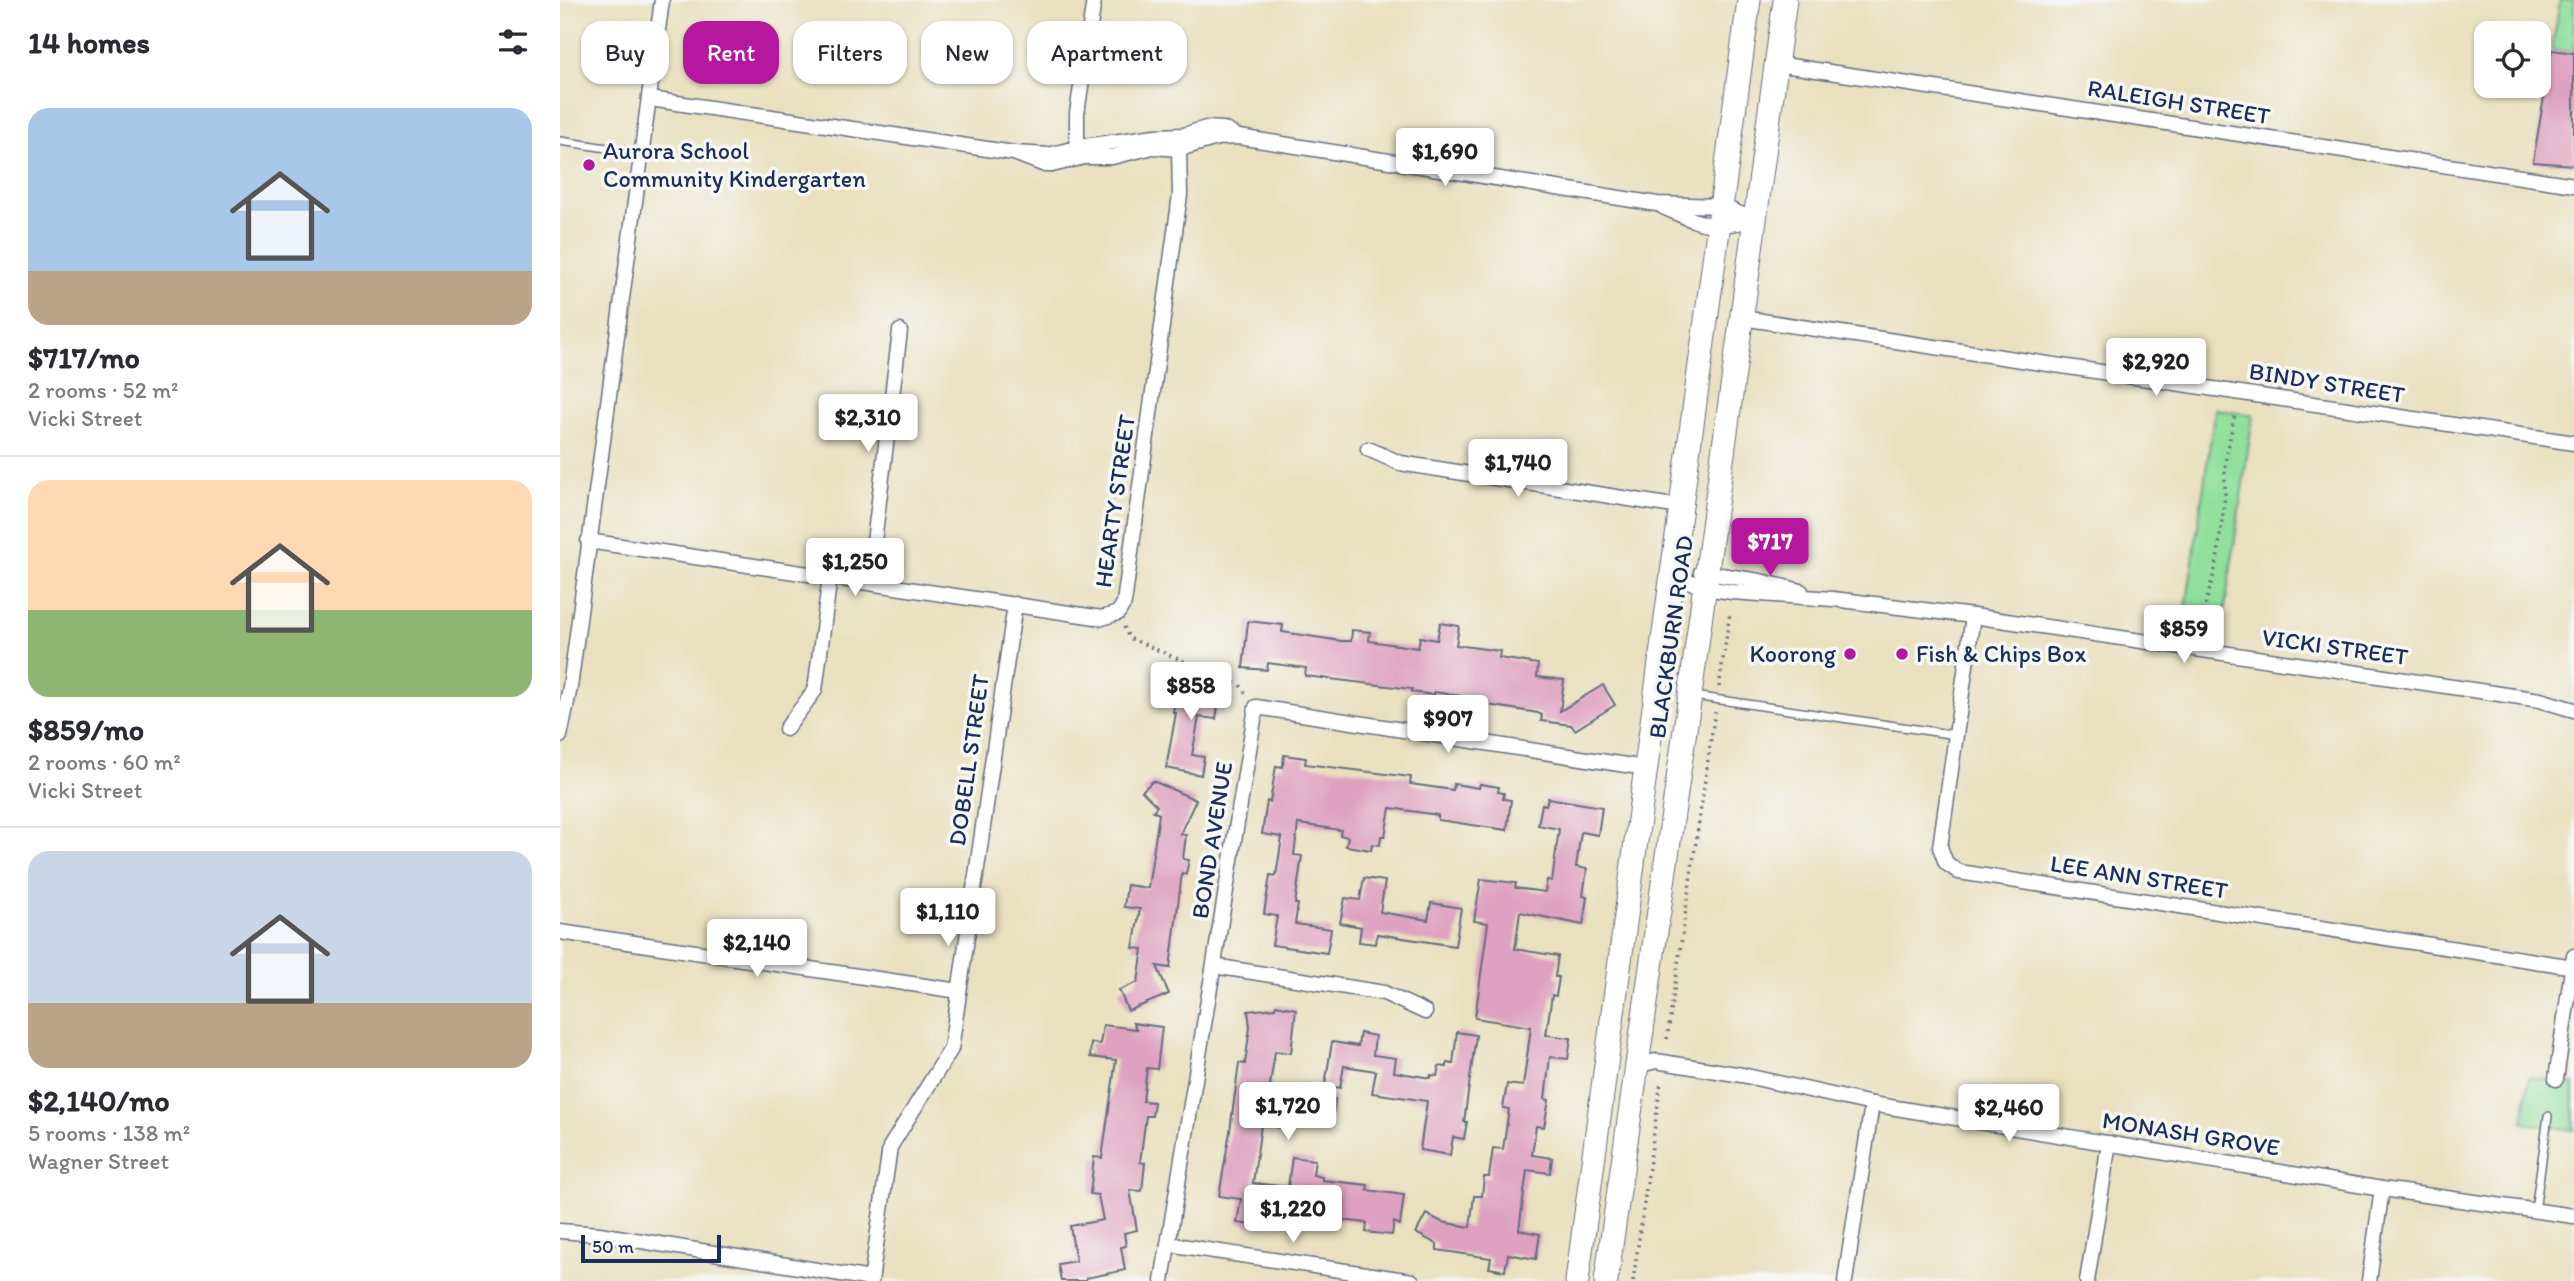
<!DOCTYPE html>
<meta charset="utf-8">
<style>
:root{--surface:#fff;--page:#f7f7f7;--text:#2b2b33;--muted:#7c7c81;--line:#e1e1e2;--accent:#b5179e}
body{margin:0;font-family:Itim,sans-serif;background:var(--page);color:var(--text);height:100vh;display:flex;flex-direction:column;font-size:26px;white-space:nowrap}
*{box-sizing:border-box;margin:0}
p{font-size:23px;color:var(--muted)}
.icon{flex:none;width:38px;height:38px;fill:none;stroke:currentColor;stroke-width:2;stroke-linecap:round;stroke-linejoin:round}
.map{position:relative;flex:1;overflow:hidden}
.panel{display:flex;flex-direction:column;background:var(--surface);width:560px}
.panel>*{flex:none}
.guide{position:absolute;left:21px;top:21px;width:665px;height:63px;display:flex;gap:14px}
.tools{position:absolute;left:1914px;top:21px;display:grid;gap:14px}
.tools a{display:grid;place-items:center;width:77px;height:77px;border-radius:14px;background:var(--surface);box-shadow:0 2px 5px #0004;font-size:35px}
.scale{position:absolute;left:21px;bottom:18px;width:140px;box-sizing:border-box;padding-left:7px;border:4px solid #1b2f5e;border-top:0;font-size:19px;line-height:24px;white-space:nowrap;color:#1b2f5e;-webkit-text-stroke:5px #f6f6f2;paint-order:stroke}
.price{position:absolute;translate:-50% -60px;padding:0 16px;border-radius:7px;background:#fff;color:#222;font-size:23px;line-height:46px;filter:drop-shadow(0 2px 4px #0008)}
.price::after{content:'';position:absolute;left:50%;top:42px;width:21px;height:16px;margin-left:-10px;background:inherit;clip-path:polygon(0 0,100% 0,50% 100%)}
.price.active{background:var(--accent);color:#fff}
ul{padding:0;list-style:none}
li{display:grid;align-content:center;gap:14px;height:371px;padding:0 28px}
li+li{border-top:2px solid var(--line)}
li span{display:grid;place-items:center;height:217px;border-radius:21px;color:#555}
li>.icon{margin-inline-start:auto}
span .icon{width:126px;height:126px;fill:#fffc;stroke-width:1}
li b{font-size:30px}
h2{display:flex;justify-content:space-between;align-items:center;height:84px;padding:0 28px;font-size:30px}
.tag{padding:0 24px;border-radius:21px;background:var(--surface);box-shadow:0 2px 5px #0004;font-size:24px;line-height:63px}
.tag.active{background:var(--accent);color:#fff}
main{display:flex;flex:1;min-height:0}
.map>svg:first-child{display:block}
.green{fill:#91df9d;stroke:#56877e;stroke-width:2}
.building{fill:#dea1bf}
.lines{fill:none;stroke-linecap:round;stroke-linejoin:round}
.service-casing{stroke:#636d80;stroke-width:10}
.minor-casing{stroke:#636d80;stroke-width:17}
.primary-casing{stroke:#636d80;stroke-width:25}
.path{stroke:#636d80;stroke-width:3.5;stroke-dasharray:2 5;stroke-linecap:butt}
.service{stroke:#fff;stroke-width:7}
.minor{stroke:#fff;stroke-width:14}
.primary{stroke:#fff;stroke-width:23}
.poi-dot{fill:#b5179e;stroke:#f6f6f2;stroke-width:2.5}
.labels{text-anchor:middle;stroke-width:7;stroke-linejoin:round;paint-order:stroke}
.street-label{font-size:24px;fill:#1b2f5e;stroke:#f6f6f2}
.poi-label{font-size:24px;fill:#1b2f5e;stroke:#f6f6f2;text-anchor:start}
</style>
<main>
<section class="panel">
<h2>14 homes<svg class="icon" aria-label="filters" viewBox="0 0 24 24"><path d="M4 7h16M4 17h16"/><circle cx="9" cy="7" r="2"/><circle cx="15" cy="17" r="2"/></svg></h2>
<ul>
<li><span style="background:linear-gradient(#a9c7e8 75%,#b9a48a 0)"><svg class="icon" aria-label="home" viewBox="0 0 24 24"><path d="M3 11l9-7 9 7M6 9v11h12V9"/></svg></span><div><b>$717/mo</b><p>2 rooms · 52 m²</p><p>Vicki Street</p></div></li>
<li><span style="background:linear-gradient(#ffd9b3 60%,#8fb573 0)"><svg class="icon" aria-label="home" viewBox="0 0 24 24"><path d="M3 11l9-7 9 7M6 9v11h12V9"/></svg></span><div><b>$859/mo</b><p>2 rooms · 60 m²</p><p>Vicki Street</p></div></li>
<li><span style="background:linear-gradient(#c9d6e8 70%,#b9a48a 0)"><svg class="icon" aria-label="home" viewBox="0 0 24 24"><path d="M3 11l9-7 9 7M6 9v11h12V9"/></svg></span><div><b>$2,140/mo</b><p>5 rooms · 138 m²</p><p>Wagner Street</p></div></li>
</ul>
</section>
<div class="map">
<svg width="2014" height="1281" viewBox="0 0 2014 1281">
<rect width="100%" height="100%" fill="#f6f6f2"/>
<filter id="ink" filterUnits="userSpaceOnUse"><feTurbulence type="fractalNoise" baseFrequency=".0143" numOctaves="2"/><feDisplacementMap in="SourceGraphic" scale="14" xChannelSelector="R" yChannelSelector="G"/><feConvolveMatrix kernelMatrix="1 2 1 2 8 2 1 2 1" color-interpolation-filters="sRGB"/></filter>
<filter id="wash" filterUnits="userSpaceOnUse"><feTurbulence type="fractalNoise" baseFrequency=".00686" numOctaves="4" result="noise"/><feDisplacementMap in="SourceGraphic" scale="28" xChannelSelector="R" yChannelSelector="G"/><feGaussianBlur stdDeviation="1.57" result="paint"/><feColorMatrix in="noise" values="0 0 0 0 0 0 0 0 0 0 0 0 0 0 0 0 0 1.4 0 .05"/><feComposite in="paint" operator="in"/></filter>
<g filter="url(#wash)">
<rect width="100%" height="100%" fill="#e8e0be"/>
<!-- green -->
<g class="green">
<path d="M2000,0H2014V53L1992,50Z"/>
<path d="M1655,409L1693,415L1662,628L1624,622Z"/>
<path d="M1969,1077L2014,1084V1130L1963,1123Z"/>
</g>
<g id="blocks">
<!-- building -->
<g class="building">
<path d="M1992,50L2014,53V165L1973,162Z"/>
<path d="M688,621L723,625L722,632L781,641H791L792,630L810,632L809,641L858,648L860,637L877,640L880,623L899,626L896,645L940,651L939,658L978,664L977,677L1004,680L1000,711L1043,685L1055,705L1015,730L1011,725L981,721L982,715L978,713L915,703V698L874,692V695L851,692L852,689L745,676L746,668L708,663L707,670L683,668Z"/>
<path d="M619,674L634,676L633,681L661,685L656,719L639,717L632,755L644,757L641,775L606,768L616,713H613Z"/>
<path d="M724,755L746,758L745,764L851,777L850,784L893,790L894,784L919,788L920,784L939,787L938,792L944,793L943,799L951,800L947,830L878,820V815L830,808L825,836H821L820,845L812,844L811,850L786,846L788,837L780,835L781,830L738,824L734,855L742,856L735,904H738L735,924L771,929L767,953L712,945L717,916L704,914L710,875L716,876L722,837L702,834L707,801L710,802L716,766L723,767Z"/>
<path d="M593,781L636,800L620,834L626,835L623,859L629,860L626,874L622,873L610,968L597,966L609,994L568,1011L559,990L578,982L583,949L573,948L580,909L564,907L567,885L588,888L599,814L593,811L597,806L582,791Z"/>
<path d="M988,798L1042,807L1038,835L1021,832L1016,867L1027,869L1023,896L1027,897L1023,925L960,912L955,949L998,956L995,977H999L996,996L992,995L986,1035L1011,1038L1008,1059L990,1057L985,1099L989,1100L984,1127L976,1126L972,1155L992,1158L990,1173L967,1170L959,1230L980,1234L976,1259L948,1254L945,1271L929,1268L931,1258L877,1250V1244L856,1233L866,1214L882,1222L910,1227L914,1196H922L924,1177H929L933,1148L943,1149L949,1109L943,1108L947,1084L963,1086L971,1027L915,1018L928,923L914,921L921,879L956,883L955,888L985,892L987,880L992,881L999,829L978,825L982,804L986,805Z"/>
<path d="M804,878L825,881L820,912L868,920L871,903L901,908L895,946L817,934L815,944L799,942L801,927L780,923L785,898L800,900Z"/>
<path d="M716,1005L736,1009L731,1053L715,1051L710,1086L775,1099L773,1117L733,1111L731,1129L701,1125L693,1183L728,1187L732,1157L755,1160L753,1175L762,1177V1180L808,1185L807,1190L844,1195L840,1225L834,1222L832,1235L806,1232L807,1223L701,1211L699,1226L677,1223L681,1199L659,1196L670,1131L679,1063L685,1064L690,1027L688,1011L715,1008Z"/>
<path d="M573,1023L602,1027L597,1069L587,1068L583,1101L594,1102L592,1116H586L580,1162L585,1163L582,1191L570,1190L577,1230L564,1233L566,1246L561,1247L565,1270L526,1278V1281H501L498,1264L516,1261L510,1226L543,1220L538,1195L530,1194L534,1157L542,1158L556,1060L530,1057L531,1043L540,1044L543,1025L576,1029Z"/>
<path d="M897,1032L916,1035L904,1122H907L904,1139L893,1137L890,1155L860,1150L867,1101L812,1093L816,1071L784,1066L780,1088L765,1085L772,1042L798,1046L800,1033L815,1036L813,1055L836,1058L834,1072L871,1078V1075L877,1076L879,1066L887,1067V1063L893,1064Z"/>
</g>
</g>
</g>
<g filter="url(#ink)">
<use href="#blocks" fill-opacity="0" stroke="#636d80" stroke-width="2"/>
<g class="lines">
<!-- service casing -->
<g class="service-casing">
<g id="service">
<path d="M0,141L81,153"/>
<path d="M1134,696L1396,735"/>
<path d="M1975,1211L1988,1116"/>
</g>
</g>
<!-- minor casing -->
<g class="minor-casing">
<g id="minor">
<path d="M1217,64L2014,185"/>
<path d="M90,99L454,153L488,155L525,146L595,136L624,135L646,128L663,129L675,135"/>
<path d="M517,148V113L534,0"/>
<path d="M454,153L485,165H492L524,157H552L593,147L619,149L657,138L679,137L1097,204L1161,206L1195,220"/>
<path d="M1103,207C1146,226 1147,229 1194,220"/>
<path d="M1182,318L2014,443"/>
<path d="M808,449L840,463L1120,507"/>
<path d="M28,541L542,618L558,613L564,603L620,195L619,149L624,135"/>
<path d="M1141,572L1200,581L1241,591"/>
<path d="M1112,574L1145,588L1172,592L1273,599L1413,616L1980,700L2014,710"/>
<path d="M309,582L340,331"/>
<path d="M1413,616L1380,847L1386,863L1399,872L2014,967"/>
<path d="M226,729L255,690L270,576"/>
<path d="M0,736L10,687L102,0"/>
<path d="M0,932L399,991"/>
<path d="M654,966L824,993L865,1012"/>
<path d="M1076,1066L1096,1061L1182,1075L1312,1104L1822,1189L2014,1216"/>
<path d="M1996,1079L2014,956"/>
<path d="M0,1231L39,1234L311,1279"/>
<path d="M608,1244L852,1281"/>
<path d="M311,1281L330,1147L391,1049L455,604"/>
<path d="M602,1281L696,707L1085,768"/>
<path d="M1285,1281L1312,1104"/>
<path d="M1527,1281L1549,1143"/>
<path d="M1809,1281L1822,1189"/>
</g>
</g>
<!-- primary casing -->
<g class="primary-casing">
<g id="primary">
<path d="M1017,1281L1189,0"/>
<path d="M1046,1281L1130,695L1225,0"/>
</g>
</g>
<!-- path -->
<g class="path">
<path d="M1640,625L1657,562L1665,496V464L1675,412"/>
<path d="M564,627L569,638L680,685L688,696"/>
<path d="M1159,687L1170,612"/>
<path d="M1107,1039L1155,712"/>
<path d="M1073,1281L1101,1082"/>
</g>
<!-- service -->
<use href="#service" class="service"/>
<!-- minor -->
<use href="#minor" class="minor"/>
<!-- primary -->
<use href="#primary" class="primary"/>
</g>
</g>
<!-- markers -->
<g class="poi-dot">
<circle cx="29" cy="165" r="7"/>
<circle cx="1290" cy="654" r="7"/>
<circle cx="1342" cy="654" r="7"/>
</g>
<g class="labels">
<!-- street labels -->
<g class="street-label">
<text transform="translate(1619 102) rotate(9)" y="8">RALEIGH STREET</text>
<text transform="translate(1767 383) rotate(9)" y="8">BINDY STREET</text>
<text transform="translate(555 501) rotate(-82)" y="8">HEARTY STREET</text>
<text transform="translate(1111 637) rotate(-82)" y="8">BLACKBURN ROAD</text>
<text transform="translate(1775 647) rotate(8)" y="8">VICKI STREET</text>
<text transform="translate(409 760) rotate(-82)" y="8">DOBELL STREET</text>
<text transform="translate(652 840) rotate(-81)" y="8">BOND AVENUE</text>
<text transform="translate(1579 877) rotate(9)" y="8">LEE ANN STREET</text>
<text transform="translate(1631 1134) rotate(9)" y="8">MONASH GROVE</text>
</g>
<!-- poi labels -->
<g class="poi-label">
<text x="43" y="159">Aurora School<tspan x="43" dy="28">Community Kindergarten</tspan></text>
<text x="1276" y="662" text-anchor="end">Koorong</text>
<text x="1356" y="662">Fish &amp; Chips Box</text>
</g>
</g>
</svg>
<div class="tools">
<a><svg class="icon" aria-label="locate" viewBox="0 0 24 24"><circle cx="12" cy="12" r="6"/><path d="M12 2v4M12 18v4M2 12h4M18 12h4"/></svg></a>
</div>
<div class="scale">50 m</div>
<b class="price" style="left:885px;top:188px">$1,690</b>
<b class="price" style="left:1596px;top:398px">$2,920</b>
<b class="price" style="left:308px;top:454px">$2,310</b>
<b class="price" style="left:958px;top:499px">$1,740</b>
<b class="price active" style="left:1210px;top:578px">$717</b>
<b class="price" style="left:295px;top:598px">$1,250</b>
<b class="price" style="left:1624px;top:665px">$859</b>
<b class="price" style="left:631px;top:722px">$858</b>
<b class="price" style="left:888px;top:755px">$907</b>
<b class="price" style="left:388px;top:948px">$1,110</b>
<b class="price" style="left:197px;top:979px">$2,140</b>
<b class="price" style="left:728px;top:1142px">$1,720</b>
<b class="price" style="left:1449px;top:1144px">$2,460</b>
<b class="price" style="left:733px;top:1245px">$1,220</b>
<div class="guide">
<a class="tag">Buy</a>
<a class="tag active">Rent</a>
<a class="tag">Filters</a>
<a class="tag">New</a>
<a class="tag">Apartment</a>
</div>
</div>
</main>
